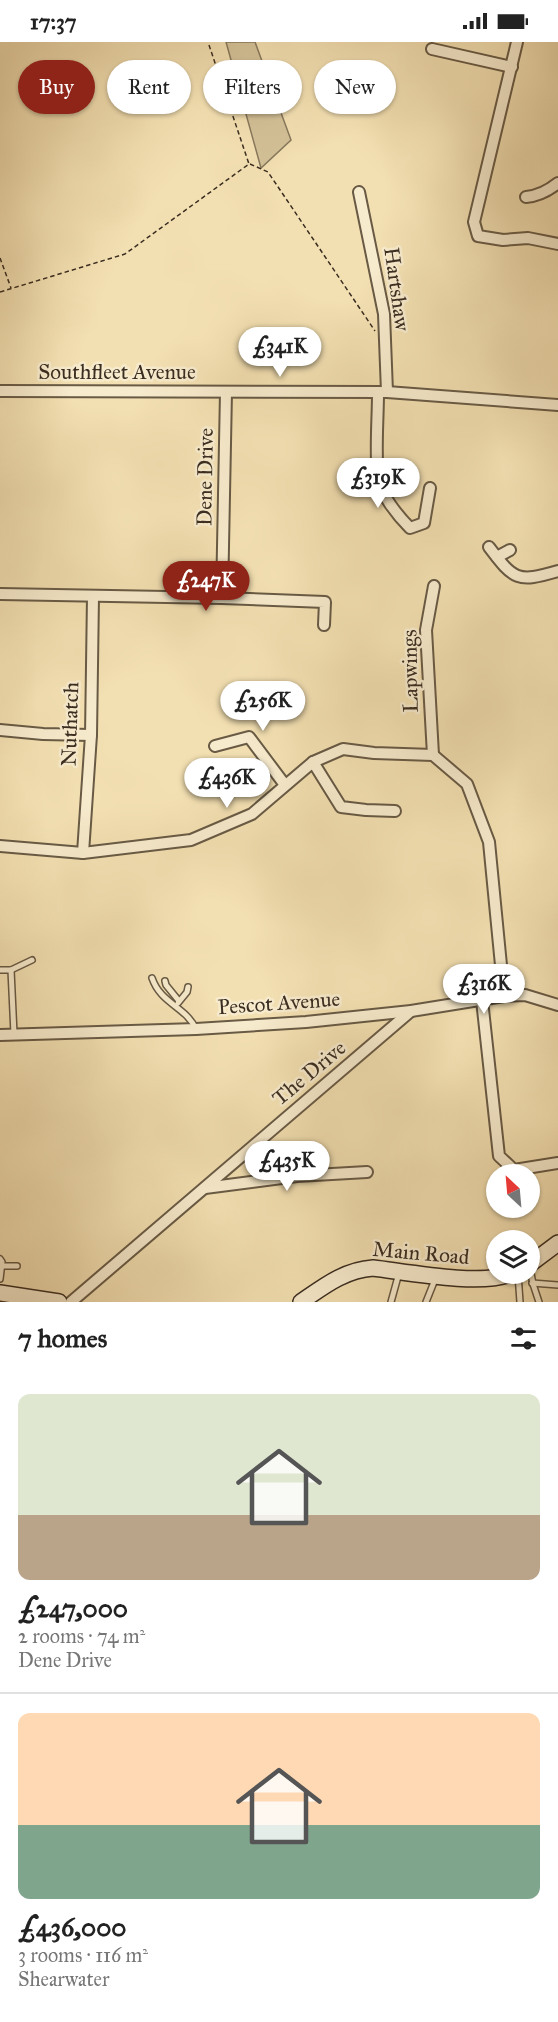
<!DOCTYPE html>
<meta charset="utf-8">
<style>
:root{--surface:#fff;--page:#f2f2f2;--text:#222;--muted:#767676;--line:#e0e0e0;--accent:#8f2418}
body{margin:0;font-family:"IM FELL Great Primer",serif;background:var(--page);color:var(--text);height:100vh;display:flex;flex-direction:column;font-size:22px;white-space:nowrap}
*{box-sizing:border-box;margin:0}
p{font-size:20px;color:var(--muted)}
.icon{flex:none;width:33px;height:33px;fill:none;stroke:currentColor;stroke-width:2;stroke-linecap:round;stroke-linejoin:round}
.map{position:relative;height:1260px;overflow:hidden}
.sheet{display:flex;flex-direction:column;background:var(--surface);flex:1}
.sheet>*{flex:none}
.top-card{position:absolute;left:18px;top:18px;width:522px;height:54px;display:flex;gap:12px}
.needle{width:39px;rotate:334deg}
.tools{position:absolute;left:486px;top:1122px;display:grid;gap:12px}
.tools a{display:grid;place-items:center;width:54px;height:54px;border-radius:50%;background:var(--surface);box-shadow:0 2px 4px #0004;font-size:30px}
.price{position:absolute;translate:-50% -51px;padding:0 14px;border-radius:21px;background:#fff;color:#222;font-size:20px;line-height:39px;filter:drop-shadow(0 2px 3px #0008)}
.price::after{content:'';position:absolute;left:50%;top:36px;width:18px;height:14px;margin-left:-9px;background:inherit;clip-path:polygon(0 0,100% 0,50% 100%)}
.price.on{background:var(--accent);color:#fff}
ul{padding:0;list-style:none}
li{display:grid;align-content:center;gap:12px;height:318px;padding:0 18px}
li+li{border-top:2px solid var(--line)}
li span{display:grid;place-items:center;height:186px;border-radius:12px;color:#555}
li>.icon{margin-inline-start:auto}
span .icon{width:108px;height:108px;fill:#fffc;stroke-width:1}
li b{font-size:26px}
h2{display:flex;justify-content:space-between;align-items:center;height:72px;padding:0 18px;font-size:26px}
.pill{padding:0 21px;border-radius:27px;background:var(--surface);box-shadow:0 2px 4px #0004;font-size:21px;line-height:54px}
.pill.on{background:var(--accent);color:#fff}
.status{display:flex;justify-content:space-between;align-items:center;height:42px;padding:0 30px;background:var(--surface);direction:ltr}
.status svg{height:16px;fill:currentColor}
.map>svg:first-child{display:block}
.green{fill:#d4c299;stroke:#87785d;stroke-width:1.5}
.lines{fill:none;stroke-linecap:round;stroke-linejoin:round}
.lane-casing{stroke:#685a45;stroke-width:8}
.street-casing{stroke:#685a45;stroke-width:14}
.secondary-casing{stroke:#3a2d21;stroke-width:18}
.path{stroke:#3a2d21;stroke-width:1.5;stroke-dasharray:4.5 3;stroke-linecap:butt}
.lane{stroke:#f7ebcd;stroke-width:5}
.street{stroke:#f7ebcd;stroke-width:10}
.secondary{stroke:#f7ebcd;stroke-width:15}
.labels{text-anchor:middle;stroke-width:5;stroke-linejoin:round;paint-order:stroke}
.street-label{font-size:21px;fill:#3a2d21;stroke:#f7ebcd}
</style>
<div class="status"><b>17:37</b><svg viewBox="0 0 49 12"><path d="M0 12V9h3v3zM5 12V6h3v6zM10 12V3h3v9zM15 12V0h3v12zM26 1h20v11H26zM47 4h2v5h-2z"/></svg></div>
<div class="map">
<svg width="558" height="1260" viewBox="0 0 558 1260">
<rect width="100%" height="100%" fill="#f3e0b2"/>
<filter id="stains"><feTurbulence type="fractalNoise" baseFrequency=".00333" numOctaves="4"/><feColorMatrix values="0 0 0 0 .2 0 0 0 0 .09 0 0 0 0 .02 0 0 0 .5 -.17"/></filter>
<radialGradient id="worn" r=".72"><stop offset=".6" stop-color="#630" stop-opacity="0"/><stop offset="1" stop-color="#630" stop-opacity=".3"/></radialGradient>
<!-- green -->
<path class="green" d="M226,0H255L291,98L261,126Z"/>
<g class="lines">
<!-- lane casing -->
<g class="lane-casing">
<g id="lane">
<path d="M0,928H11L14,992"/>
<path d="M11,928L32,918"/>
<path d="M152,936C161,962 185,964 196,987"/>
<path d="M165,939L166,943L179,959"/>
<path d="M178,961L187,950L188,945"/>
<path d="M0,1217L2,1220L0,1237"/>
<path d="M1,1224H17"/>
<path d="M530,1226L533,1242L539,1260"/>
<path d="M518,1232L520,1260"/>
<path d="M532,1241L558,1243"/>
<path d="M391,1260L399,1231"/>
<path d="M426,1260L436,1235"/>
</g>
</g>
<!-- street casing -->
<g class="street-casing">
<g id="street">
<path d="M517,0L474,180L478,194L503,198L528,196L558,202"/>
<path d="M432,7L512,25"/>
<path d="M359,150L384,272L387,350"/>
<path d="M526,155C539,154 548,149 558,141"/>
<path d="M0,349L387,350L558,363"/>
<path d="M378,351C378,377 375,410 378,435C380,452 398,474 410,486L424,481L430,446"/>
<path d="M489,505C514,538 517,541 558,529"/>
<path d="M497,515L510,508"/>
<path d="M0,552L222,556L325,560L324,583"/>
<path d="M222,556L226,350"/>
<path d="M0,688L43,692L91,693"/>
<path d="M215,704L249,695L285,743"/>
<path d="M433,713L467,742L489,800L504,954"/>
<path d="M433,713L426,588L434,544"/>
<path d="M313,720L341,765L366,768L395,769"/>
<path d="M0,804L83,811L191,798L252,772L313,720L343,707L374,711L433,713"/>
<path d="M83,811L91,693L93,554"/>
<path d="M482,958L499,1114L514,1128L558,1121"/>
<path d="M0,993L196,987L306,980L411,969L504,954L525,953L558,963"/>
<path d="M205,1146L297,1134L367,1130"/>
<path d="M71,1260L411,969"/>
</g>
</g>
<!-- secondary casing -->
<g class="secondary-casing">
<g id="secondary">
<path d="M530,1222L558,1201"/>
<path d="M0,1251L59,1260"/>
<path d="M301,1260C323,1245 344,1228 373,1226C407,1230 480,1244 510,1232"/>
</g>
</g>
<!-- path -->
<g class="path">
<path d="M250,122L268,130L375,289"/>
<path d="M0,216L11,246"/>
<path d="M0,250L125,212L249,122L208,0"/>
</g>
<!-- lane -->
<use href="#lane" class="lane"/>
<!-- street -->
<use href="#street" class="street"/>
<!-- secondary -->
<use href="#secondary" class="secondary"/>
</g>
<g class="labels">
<!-- street labels -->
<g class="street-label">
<text transform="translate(397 247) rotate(82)" y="7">Hartshaw</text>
<text x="117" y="337">Southfleet Avenue</text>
<text transform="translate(205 435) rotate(-89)" y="7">Dene Drive</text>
<text transform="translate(410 629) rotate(-91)" y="7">Lapwings</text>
<text transform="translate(70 682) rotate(-88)" y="7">Nuthatch</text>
<text transform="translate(279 961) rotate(-4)" y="7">Pescot Avenue</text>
<text transform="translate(309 1031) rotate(-40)" y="7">The Drive</text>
<text transform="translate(421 1211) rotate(5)" y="7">Main Road</text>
</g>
</g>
<rect width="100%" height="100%" filter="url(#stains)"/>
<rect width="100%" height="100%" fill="url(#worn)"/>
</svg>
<div class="tools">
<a><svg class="needle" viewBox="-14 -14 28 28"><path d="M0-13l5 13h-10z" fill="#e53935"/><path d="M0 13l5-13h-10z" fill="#767676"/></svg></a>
<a><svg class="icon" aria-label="layers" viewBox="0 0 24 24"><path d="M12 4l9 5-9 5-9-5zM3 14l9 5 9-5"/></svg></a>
</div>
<b class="price" style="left:280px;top:336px">£341K</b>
<b class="price" style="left:378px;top:467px">£319K</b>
<b class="price on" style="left:206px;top:570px">£247K</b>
<b class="price" style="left:263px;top:690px">£256K</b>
<b class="price" style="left:227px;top:767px">£436K</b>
<b class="price" style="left:484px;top:973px">£316K</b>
<b class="price" style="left:287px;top:1150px">£435K</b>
<div class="top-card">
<a class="pill on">Buy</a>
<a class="pill">Rent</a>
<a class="pill">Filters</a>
<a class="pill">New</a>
</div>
</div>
<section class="sheet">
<h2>7 homes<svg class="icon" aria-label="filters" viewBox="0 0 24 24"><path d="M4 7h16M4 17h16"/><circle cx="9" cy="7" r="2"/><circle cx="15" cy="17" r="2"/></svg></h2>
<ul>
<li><span style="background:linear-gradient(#dfe7d0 65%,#b9a48a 0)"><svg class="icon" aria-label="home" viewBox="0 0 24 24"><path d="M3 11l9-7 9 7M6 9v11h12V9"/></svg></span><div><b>£247,000</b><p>2 rooms · 74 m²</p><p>Dene Drive</p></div></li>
<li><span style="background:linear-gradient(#ffd9b3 60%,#7fa58c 0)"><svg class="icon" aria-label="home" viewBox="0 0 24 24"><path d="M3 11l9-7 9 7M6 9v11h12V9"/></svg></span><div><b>£436,000</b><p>3 rooms · 116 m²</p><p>Shearwater</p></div></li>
</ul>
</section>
